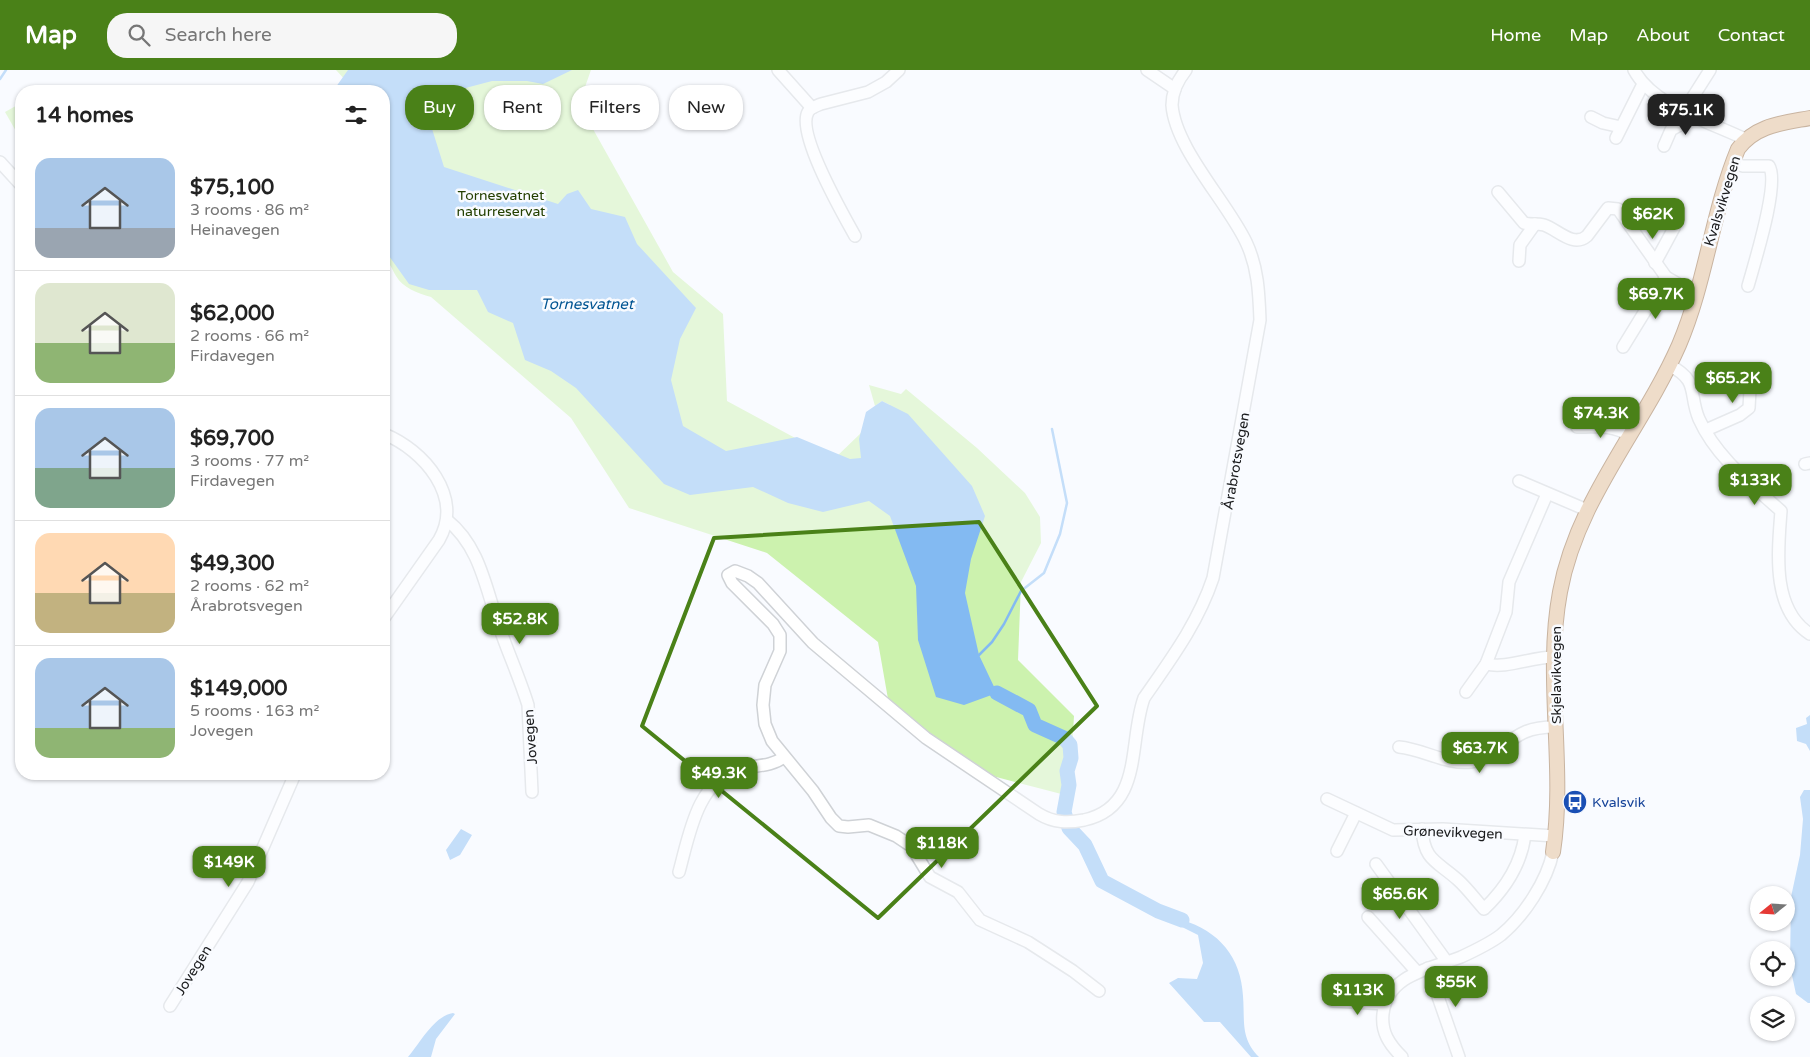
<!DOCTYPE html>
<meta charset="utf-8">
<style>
:root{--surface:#fff;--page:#f6f6f6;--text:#222;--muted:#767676;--line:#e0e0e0;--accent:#4a8118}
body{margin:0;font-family:"Varela Round",sans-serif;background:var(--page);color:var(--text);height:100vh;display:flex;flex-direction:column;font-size:19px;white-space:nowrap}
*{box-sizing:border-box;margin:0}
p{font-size:16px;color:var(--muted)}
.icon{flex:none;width:28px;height:28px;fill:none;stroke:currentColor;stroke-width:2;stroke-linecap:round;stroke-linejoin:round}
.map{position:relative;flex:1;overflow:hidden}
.drawer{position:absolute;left:15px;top:15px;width:375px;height:695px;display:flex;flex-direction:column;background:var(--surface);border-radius:20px;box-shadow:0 1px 4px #0004}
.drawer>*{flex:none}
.guide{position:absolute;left:405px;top:15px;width:475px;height:45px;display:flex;gap:10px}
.needle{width:32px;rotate:252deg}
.buttons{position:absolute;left:1750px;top:816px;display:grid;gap:10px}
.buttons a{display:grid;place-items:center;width:45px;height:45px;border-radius:50%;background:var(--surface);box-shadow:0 1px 4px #0004;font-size:25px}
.price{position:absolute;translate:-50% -42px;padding:0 11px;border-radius:10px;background:var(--accent);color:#fff;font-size:16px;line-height:32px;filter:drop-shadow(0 1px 2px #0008)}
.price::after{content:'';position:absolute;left:50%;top:30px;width:15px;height:11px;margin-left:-8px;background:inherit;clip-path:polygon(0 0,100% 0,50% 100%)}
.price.selected{background:#222;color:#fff}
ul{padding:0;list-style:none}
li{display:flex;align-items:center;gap:15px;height:125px;padding:0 20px}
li+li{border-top:1px solid var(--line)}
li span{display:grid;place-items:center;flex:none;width:140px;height:100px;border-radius:15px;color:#555}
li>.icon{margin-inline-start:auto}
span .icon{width:60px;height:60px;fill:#fffc;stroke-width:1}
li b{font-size:21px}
h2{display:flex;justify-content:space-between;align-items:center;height:60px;padding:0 20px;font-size:21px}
.tag{padding:0 18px;border-radius:20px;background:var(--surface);box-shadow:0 1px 4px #0004;font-size:18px;line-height:45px}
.tag.selected{background:var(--accent);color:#fff}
header{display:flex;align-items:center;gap:30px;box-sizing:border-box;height:70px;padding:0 25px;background:var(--accent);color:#fff}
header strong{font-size:24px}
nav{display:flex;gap:28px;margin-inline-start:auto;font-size:18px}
.search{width:350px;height:45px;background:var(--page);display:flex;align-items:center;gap:12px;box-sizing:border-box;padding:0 18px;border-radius:20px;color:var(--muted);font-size:19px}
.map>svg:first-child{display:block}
.green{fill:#ccf2ae}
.water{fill:#83baf2}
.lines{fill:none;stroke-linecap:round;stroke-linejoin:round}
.stream{stroke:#83baf2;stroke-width:2.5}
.river{stroke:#83baf2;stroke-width:15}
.minor-casing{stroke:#cfd2d6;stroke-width:14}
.major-casing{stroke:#8d5e2f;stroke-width:16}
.minor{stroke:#fff;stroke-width:11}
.major{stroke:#e0b588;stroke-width:14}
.marked{fill:none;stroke:#4a8118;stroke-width:4;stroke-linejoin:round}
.labels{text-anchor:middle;stroke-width:5;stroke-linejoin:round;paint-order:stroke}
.park-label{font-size:14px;fill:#233f00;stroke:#f9fbff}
.street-label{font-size:14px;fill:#191a1c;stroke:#f9fbff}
.transit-label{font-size:14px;fill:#164399;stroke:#f9fbff;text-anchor:start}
.water-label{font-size:15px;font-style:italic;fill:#005492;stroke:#f9fbff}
</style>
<header>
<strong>Map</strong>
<div class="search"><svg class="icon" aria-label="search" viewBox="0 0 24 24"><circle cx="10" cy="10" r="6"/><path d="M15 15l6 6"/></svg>Search here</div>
<nav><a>Home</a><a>Map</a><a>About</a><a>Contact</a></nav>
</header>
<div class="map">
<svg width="1810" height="987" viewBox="0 0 1810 987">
<rect width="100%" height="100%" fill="#f9fbff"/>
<!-- green -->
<g class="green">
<path d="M336,0H591L579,34L673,202L723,244L727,331L834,389L890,335L882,331L875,336L869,315L901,324L906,319L977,378L1025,423L1040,447L1041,473L1021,512L1018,590L1074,646L1069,726L981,703L930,669L888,629L878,572L767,483L629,438L571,348L431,227C417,223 403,218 396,206C392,199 390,193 384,188V21L346,11Z"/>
<path d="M21,33V61L17,63L5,42Z"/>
</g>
<!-- water -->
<g class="water">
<path d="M348,0H572L543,14L527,11H492L458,20L428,46L444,97L558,134L567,124L578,120L591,139L625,147L637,174L696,238L680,269L671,310L683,356L726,381L797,367L850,389L861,388L859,369L866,342L882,331L908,344L972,416L985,446L971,489L965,523L979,585L997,623L964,635L936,627L918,570L916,516L890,446L869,431L823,442L788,433L753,417L690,425L664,414L576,318L551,301L525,290L513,253L488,242L477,220H429L409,214L384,179V21H333Z"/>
<path d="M1810,645V681L1806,674L1797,671L1796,658L1807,654L1806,648Z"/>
<path d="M1804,720H1810V933H1808L1796,924L1790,896L1791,827L1800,785L1803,749L1800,727Z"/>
<path d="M461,759L472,765L460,785L450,790L446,780Z"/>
<path d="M1182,850C1219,861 1241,887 1243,926C1245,951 1240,968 1259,987H1251L1220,952H1204L1169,913L1178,908L1197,909L1203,893L1198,865L1180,856Z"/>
<path d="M453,943L455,944L436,969L431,987H408C420,973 434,946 453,943Z"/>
</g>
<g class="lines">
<!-- stream -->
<g class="stream">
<path d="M0,9L6,0"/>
<path d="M979,585L992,572L1004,554L1021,521L1044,503L1060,464L1067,433L1052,359"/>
</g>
<!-- river -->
<path class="river" d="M997,623L1029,640L1035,655L1064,668L1070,675L1071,688L1067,701L1069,715L1064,742L1069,758L1085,775L1102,811L1158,841L1182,850"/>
<!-- minor casing -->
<g class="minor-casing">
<g id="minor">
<path d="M778,0L812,38"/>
<path d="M1147,0L1175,19"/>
<path d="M1634,0C1653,36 1710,52 1745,69"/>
<path d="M1684,41L1710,0"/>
<path d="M1591,47L1603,53L1621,57"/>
<path d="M1616,68L1643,14"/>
<path d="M1664,76L1671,60L1696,46"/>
<path d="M0,92L21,115"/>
<path d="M1732,93L1743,96H1769C1780,113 1754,194 1748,216"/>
<path d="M1498,122L1524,153C1530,155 1537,153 1544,155C1557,159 1573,178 1587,166L1608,138L1618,139L1666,207L1682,216L1697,220"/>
<path d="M855,166C844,146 796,63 808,42C810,38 816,36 821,34L868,22L886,12L899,0"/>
<path d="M1519,191L1520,175L1535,154"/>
<path d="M1655,193L1674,158"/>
<path d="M1623,277L1666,207"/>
<path d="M1669,295C1700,311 1688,323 1699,349C1716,387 1751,414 1781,441C1778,481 1771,539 1810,564"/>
<path d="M1577,357C1597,357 1612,355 1629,365"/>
<path d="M1706,360L1740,345L1749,338L1751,301"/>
<path d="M384,364C424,380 464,427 439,470L384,548"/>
<path d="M1805,394L1810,393"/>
<path d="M1519,411L1587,440"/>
<path d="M447,450C481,477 486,521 500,559C509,585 520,609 528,635L532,722"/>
<path d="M1486,594C1507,599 1531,587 1554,587"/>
<path d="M1466,622L1486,594L1506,542L1509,512L1547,424"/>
<path d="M1399,677C1423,679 1446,695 1471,692C1492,690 1506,670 1525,662C1534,658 1545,657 1555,657"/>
<path d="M1327,729L1393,760L1443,759L1555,766"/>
<path d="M1422,759C1424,791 1437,791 1458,810C1467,818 1475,829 1484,839C1506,818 1521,795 1525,765"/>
<path d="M1337,781L1356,743"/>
<path d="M1376,794L1447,892"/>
<path d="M679,802C689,766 697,711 739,699C755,695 771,697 784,687"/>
<path d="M1368,847L1417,902"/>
<path d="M1428,898L1459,987"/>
<path d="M1099,921L1073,901L1028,872L980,850L958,822L930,807L911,776L896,766L869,755L848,757L839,756L831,748L813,721L772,671L765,654L763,635L765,615L780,581V565L773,554L732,513L728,505L735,501L748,506L758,513L813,573L926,668L1039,744C1054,753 1068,753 1084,750C1144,737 1128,672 1144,628C1171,589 1198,553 1213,508L1260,250C1259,223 1258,197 1246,172C1227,132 1175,78 1172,35C1172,22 1178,10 1186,0"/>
<path d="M1333,931L1385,934"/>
<path d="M170,936L248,812L295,704"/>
<path d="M1402,987C1389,974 1381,962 1383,944C1387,904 1431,899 1461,887C1474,881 1489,874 1501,865C1524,846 1547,811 1553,782"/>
</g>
</g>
<!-- major casing -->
<g class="major-casing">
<path id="major" d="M1553,782C1566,696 1544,608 1560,522C1577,429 1642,359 1679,275C1706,212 1712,142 1738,79C1755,55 1783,53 1810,48"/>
</g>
<!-- minor -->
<use href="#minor" class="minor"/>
<!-- major -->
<use href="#major" class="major"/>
</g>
<!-- marked area -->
<path d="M0 0H1810V987H0ZM979,452L1097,636L878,848L642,656L714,468Z" fill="#f9fbff" fill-opacity=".55" fill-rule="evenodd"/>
<path class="marked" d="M979,452L1097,636L878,848L642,656L714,468Z"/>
<!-- icons -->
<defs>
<g id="bus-disc" transform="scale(1.25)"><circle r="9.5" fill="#1a4fb4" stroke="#f9fbff"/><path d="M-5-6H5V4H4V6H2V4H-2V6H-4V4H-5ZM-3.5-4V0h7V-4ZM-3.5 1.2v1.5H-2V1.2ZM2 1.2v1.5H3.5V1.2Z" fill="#fff"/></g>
</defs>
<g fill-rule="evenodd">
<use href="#bus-disc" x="1575" y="732"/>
</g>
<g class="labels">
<!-- park labels -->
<g class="park-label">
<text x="501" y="130">Tornesvatnet<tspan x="501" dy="16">naturreservat</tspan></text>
</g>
<!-- street labels -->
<g class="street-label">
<text transform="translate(1722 131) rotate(-73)" y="5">Kvalsvikvegen</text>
<text transform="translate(1236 391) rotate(-80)" y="5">Årabrotsvegen</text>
<text transform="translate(1556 605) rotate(-90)" y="5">Skjelavikvegen</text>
<text transform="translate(530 667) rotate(-94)" y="5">Jovegen</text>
<text transform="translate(1453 762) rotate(2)" y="5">Grønevikvegen</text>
<text transform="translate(193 900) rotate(-58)" y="5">Jovegen</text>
</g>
<!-- transit labels -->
<g class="transit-label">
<text x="1592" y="737">Kvalsvik</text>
</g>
<!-- water labels -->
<g class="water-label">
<text x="587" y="239">Tornesvatnet</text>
</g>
</g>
</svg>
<div class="buttons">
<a><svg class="needle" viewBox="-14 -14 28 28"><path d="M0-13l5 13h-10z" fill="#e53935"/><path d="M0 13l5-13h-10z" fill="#767676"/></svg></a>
<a><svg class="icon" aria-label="locate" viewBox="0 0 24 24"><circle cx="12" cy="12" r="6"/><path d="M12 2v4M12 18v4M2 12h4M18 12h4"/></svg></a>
<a><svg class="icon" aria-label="layers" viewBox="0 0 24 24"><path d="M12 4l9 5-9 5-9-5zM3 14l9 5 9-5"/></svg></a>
</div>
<b class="price selected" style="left:1686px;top:66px">$75.1K</b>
<b class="price" style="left:1653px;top:170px">$62K</b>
<b class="price" style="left:1656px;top:250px">$69.7K</b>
<b class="price" style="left:1733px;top:334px">$65.2K</b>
<b class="price" style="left:1601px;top:369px">$74.3K</b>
<b class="price" style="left:1755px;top:436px">$133K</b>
<b class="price" style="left:520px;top:575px">$52.8K</b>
<b class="price" style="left:1480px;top:704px">$63.7K</b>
<b class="price" style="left:719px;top:729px">$49.3K</b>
<b class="price" style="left:942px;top:799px">$118K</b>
<b class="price" style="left:229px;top:818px">$149K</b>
<b class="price" style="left:1400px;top:850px">$65.6K</b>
<b class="price" style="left:1456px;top:938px">$55K</b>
<b class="price" style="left:1358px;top:946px">$113K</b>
<div class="guide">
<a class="tag selected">Buy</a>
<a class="tag">Rent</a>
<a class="tag">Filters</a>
<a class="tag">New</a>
</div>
<section class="drawer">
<h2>14 homes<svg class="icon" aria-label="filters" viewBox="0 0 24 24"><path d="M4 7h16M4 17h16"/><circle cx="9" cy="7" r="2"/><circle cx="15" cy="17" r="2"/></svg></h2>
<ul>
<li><span style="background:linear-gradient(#a9c7e8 70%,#9aa5b1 0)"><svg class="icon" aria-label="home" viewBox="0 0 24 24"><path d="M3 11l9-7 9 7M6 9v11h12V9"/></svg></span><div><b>$75,100</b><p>3 rooms · 86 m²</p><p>Heinavegen</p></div></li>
<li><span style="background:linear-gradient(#dfe7d0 60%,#8fb573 0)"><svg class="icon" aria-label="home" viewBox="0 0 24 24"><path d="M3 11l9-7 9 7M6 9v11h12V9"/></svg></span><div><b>$62,000</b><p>2 rooms · 66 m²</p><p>Firdavegen</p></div></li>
<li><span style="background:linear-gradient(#a9c7e8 60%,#7fa58c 0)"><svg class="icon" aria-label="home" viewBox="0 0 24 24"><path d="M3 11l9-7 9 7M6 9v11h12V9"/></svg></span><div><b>$69,700</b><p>3 rooms · 77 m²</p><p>Firdavegen</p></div></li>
<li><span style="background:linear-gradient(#ffd9b3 60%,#c2b280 0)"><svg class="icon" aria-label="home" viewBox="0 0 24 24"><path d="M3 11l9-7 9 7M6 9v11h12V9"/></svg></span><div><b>$49,300</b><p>2 rooms · 62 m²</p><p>Årabrotsvegen</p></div></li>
<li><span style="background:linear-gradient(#a9c7e8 70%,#8fb573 0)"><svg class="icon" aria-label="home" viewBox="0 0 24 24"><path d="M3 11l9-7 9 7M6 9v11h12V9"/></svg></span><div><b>$149,000</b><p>5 rooms · 163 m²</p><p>Jovegen</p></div></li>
</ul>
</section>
</div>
